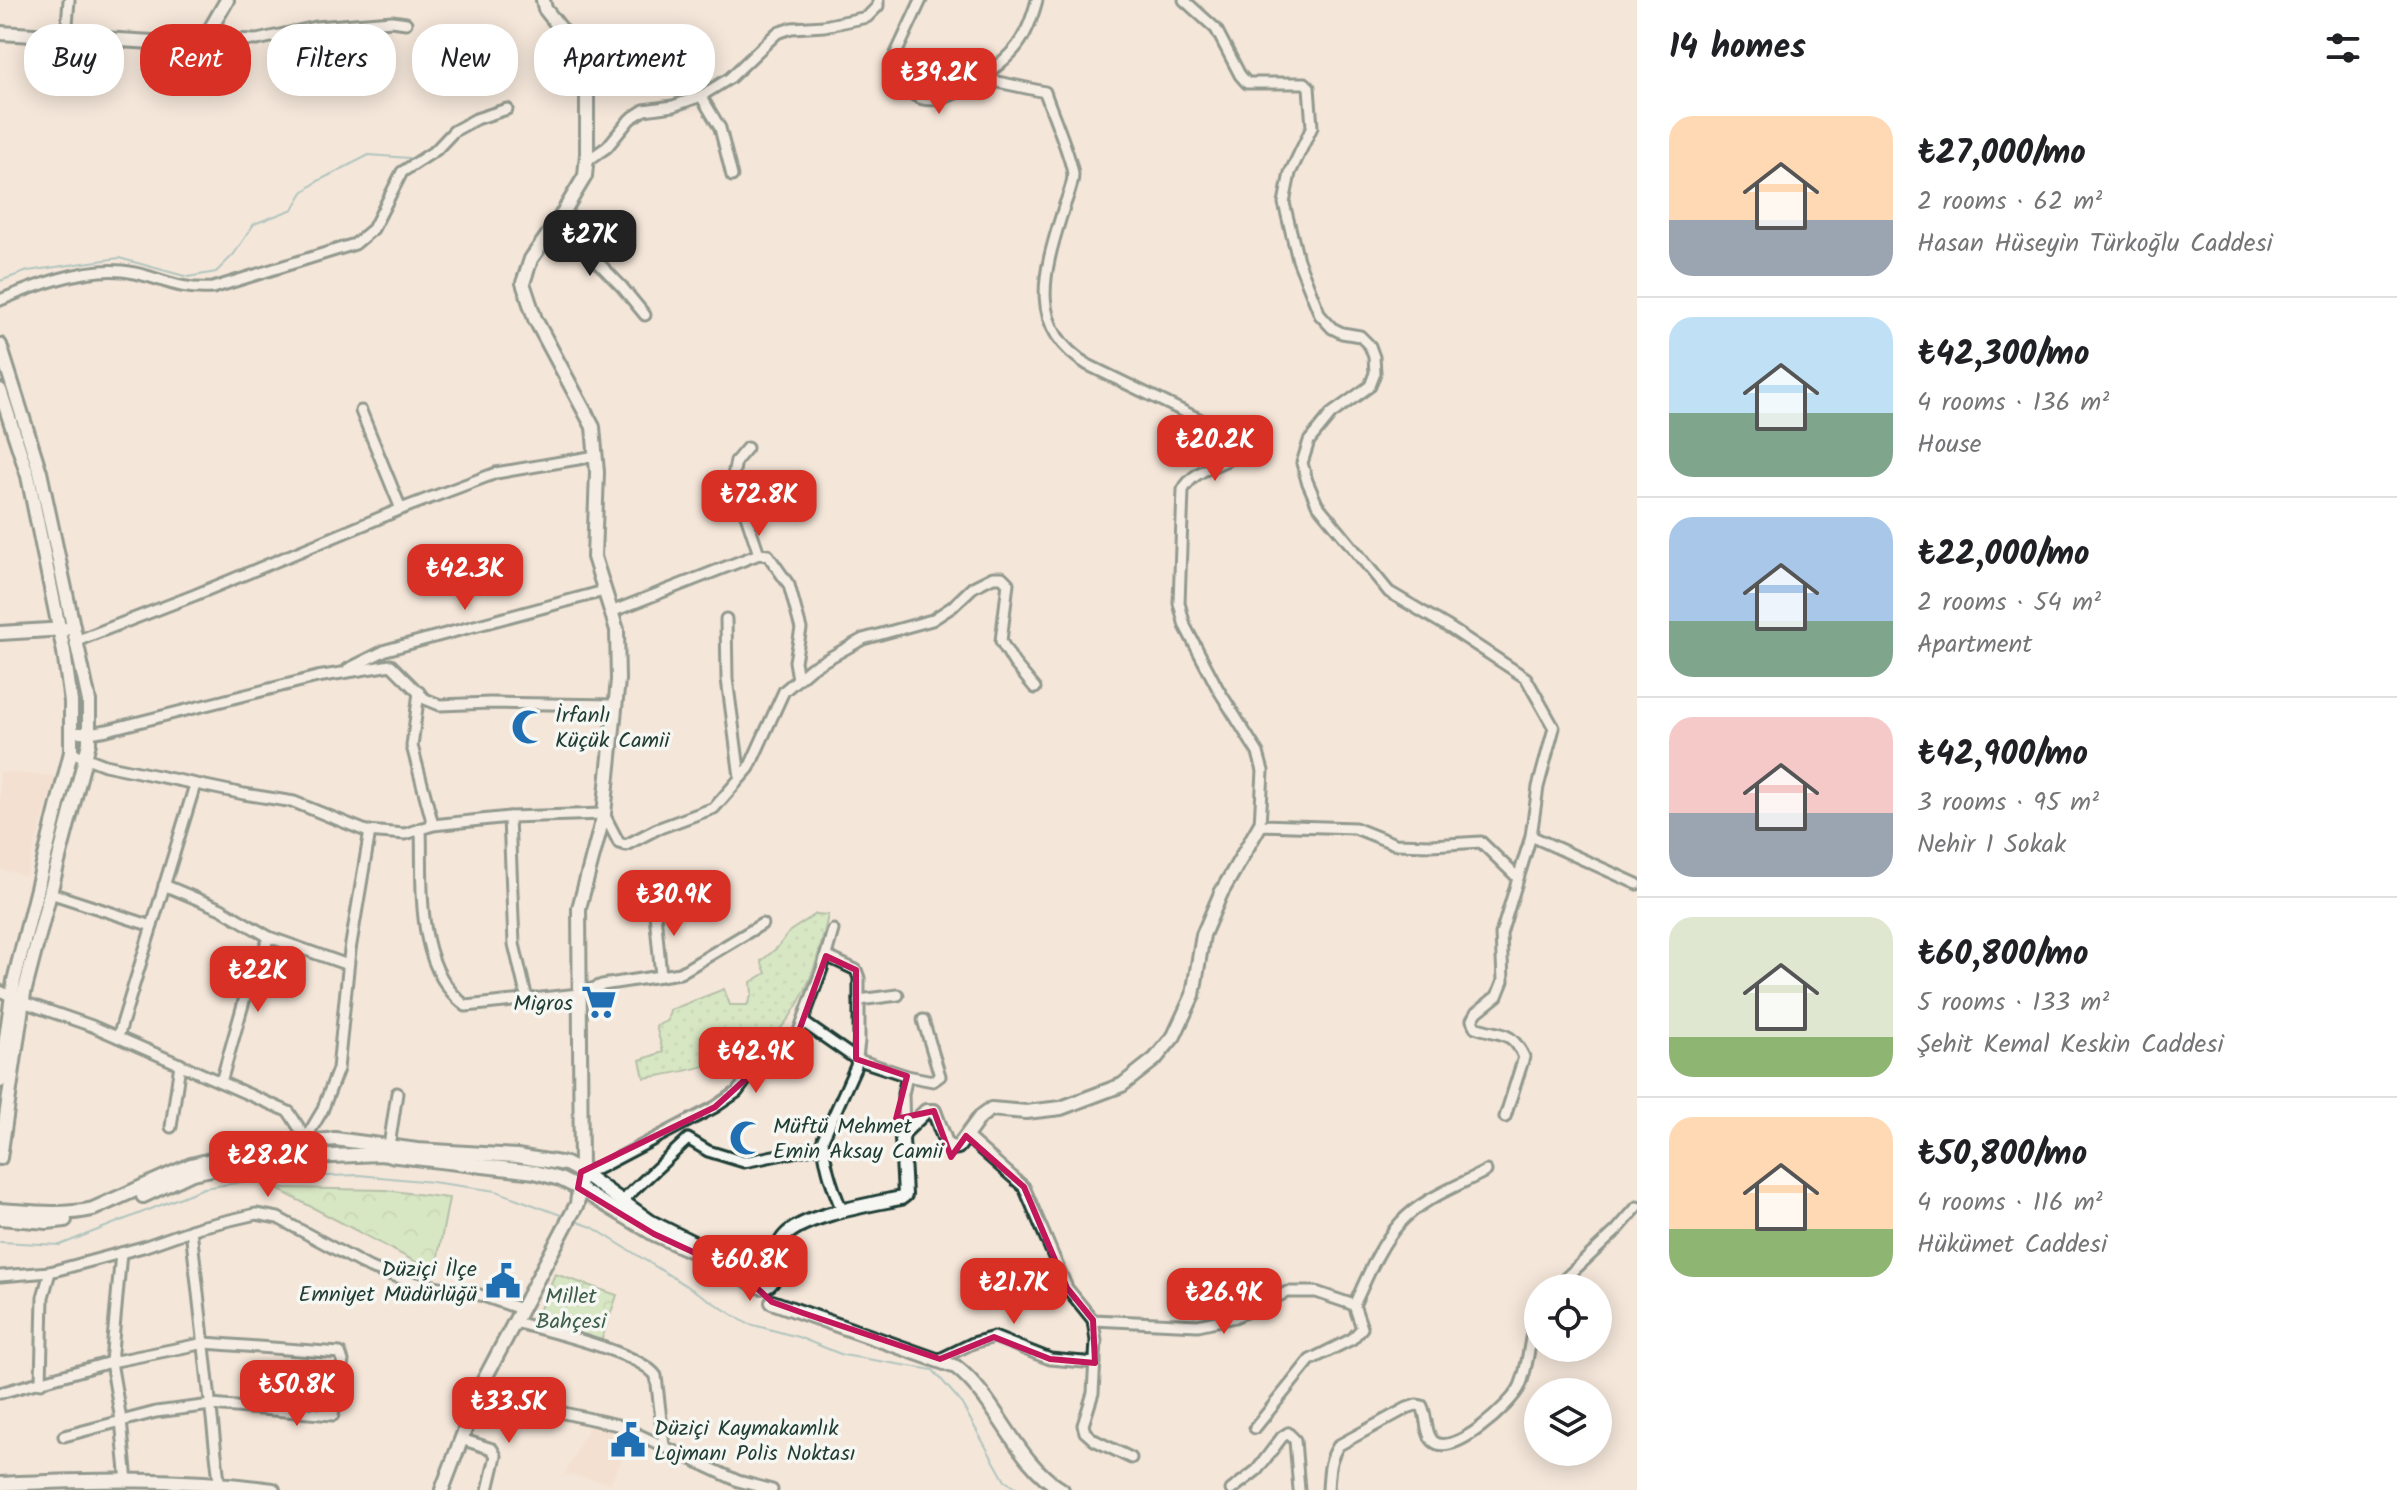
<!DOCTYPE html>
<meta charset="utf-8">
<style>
:root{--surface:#fff;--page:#f6f6f6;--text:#202124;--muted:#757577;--line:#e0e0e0;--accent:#d93025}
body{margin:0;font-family:Kalam,sans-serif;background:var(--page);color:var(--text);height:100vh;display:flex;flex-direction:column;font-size:30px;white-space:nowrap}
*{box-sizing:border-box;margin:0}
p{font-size:26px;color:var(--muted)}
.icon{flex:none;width:44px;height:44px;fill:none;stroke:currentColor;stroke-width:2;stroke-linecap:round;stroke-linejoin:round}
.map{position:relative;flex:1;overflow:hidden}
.side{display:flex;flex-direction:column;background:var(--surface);width:760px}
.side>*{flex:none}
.top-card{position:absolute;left:24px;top:24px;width:760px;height:72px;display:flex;gap:16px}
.controls{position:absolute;left:1524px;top:1274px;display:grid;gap:16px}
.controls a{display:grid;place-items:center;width:88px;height:88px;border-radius:50%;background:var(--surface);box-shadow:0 4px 20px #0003;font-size:40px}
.price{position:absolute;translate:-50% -68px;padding:0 18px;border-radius:16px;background:var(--accent);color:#fff;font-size:26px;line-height:52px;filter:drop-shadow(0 2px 4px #0008)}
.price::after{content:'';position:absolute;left:50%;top:48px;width:24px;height:18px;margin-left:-12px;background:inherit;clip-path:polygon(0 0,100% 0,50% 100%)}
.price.current{background:#222;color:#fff}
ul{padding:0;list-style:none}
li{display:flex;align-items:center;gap:24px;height:200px;padding:0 32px}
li+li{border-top:2px solid var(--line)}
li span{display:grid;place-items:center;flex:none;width:224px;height:160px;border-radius:24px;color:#555}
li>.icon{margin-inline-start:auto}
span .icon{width:96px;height:96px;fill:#fffc;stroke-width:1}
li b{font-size:34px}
h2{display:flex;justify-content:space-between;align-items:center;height:96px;padding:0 32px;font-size:34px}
.pill{padding:0 28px;border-radius:32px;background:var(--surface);box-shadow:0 4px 20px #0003;font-size:28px;line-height:72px}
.pill.current{background:var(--accent);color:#fff}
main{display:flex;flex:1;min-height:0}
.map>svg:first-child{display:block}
.built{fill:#f3dac8}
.forest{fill:url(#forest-crowns);stroke:#69926e;stroke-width:2}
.garden{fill:url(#garden-dots);stroke:#69926e;stroke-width:2}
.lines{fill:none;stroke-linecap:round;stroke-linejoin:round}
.stream{stroke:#629f9f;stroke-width:2}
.street-casing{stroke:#1f3d34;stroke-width:15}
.secondary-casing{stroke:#1f3d34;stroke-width:18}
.street{stroke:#f6f6f2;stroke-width:9}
.secondary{stroke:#f6f6f2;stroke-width:12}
.marked{fill:none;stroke:#c2185b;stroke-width:6;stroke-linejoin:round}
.labels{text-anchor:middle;stroke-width:7;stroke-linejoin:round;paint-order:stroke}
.poi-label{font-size:22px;fill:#1f3d34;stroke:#f6f6f2;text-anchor:start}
.park-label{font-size:22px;fill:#3d5f4b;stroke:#f6f6f2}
</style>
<main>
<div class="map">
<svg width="1637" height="1490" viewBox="0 0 1637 1490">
<defs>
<pattern id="forest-crowns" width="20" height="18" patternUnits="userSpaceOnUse" patternTransform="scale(2)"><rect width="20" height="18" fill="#b3e7a8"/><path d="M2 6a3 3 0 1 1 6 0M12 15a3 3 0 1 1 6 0" fill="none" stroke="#9ac791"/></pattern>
<pattern id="garden-dots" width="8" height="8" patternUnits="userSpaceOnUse" patternTransform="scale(2)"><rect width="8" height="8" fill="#b3e7a8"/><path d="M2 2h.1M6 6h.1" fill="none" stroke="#9ac791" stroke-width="1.8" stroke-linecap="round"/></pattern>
</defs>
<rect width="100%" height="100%" fill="#f4e6d9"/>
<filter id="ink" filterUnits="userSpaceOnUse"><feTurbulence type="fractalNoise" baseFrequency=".0125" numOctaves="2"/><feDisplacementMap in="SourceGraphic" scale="16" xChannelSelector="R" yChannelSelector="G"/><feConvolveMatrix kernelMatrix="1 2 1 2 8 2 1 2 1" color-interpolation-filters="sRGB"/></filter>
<g filter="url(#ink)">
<!-- built -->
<g class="built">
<path d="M0,772L56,776L26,876L0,869Z"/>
<path d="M591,1423L633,1438L610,1483L565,1474Z"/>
</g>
<!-- forest -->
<g class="forest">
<path d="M283,1188L385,1190L449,1198L435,1272L279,1190Z"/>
<path d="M555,1274L617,1295L600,1344L533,1325Z"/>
</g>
<!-- garden -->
<path class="garden" d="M816,914L828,915C820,954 808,997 781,1028C755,1058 682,1073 644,1078L640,1060L663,1052L656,1026L667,1021L670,1010L724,989L730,1005H747L752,994L751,982L766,973L761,961L777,948L790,931Z"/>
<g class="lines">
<!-- stream -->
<g class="stream">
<path d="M0,281L28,271L119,258L188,277L216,272L234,254L254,224L293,209L303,192L318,181L369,155L409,158"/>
<path d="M575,1221L592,1227L746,1323L798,1337L843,1355L933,1370L960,1401L1005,1481L1020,1490"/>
<path d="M0,1242L60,1245L204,1188L268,1178L359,1175L432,1182L496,1191L566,1217"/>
</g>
<!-- street casing -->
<g class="street-casing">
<g id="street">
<path d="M921,0L894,58L892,69C900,80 908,95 923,99C949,106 1002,66 1017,46C1027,33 1033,15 1037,0"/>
<path d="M1184,0L1216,29L1240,75L1247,83H1305L1309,87L1312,127L1290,173L1284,203L1298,260L1320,315L1332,328L1342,333L1360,336L1370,346L1374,357L1375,373L1370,386L1331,414L1309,441L1302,463L1307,481L1317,504L1389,592L1450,628L1526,678L1554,728L1538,787L1531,836L1501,934L1503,981L1497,996L1477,1012L1472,1020L1475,1027C1500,1036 1511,1029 1524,1057L1505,1117"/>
<path d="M66,37L69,0"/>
<path d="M199,38L257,40L316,27L392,21L406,23"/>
<path d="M979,78L1045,92C1051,111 1072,158 1073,175C1073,186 1066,200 1063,210C1045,269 1025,327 1088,365L1226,432L1234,437L1242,449C1232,465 1197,464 1183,490L1179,603L1185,626L1218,689L1258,753L1263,771L1260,825L1355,828L1395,844L1431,845L1481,842L1517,877"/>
<path d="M701,96L720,128L732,176"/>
<path d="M587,161L607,147L630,119L644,110L673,106L701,96L730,78L777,33L792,28L824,26L867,17L878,6V0"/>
<path d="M558,221L622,287L645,315"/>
<path d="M0,300C34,286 84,267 122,271C156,274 173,291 213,288L355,244L373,229L402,172L436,150L454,131L476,119L507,109"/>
<path d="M361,411L401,509"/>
<path d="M747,448L736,461L733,476L759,554"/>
<path d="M611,612L759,554L768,555L789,585L801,629L795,661L798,679"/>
<path d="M726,619L727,679L740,777"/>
<path d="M76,641L195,595L401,509L496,473L596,456"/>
<path d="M348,669L386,650L604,591"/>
<path d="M419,692L412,746L433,825"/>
<path d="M71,732L89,733L107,730L317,677L391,665L425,699L440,705L490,703L616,705"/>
<path d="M71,752L105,765L244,794L294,802L366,831L405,834L433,825L509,817L604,814L619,843L626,845L657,829L714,808L749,768L784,691L811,668L863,639L932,620L952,607L973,587L993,577H1002L1008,583L1001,641L1014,663L1035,688"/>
<path d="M509,817L514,944L527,999"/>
<path d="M421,828C423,887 414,966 466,1006L579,994L602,985L680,973L762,924"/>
<path d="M1531,836L1637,884"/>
<path d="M164,885L221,909L269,937L348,965"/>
<path d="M50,893L152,926"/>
<path d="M654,903L661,976"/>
<path d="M826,956L856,970L859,978V1041L856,1066L823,1139C824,1163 832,1187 842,1210"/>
<path d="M0,991L23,1002L92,1026L289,1112L317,1156"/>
<path d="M859,1000L898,995"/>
<path d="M803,1022L856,1059L907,1076L903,1094L904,1132"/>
<path d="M118,1037L195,785"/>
<path d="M907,1076L933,1081L940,1076L923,1020"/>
<path d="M221,1082L246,994L269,937"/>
<path d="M171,1127L180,1064"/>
<path d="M966,1136L1024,1187L1067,1288L1093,1320L1096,1341L1093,1393L1083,1425L1085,1432L1094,1440L1131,1458"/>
<path d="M306,1138L322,1111L338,1069L350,950L370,831"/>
<path d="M389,1146L397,1093"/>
<path d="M581,1172L599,1168L715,1107L737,1092L749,1076L758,1070L781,1063L791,1053L822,969L833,930"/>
<path d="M621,1202L688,1139L708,1151L744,1162L823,1146"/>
<path d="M191,1230L220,1490"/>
<path d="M121,1253L111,1362L121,1420L127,1482"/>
<path d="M0,1276L50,1272L143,1247L200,1227L256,1214L278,1218L370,1268L416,1283L474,1293L521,1309"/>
<path d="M1555,1288L1617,1230L1637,1207"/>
<path d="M1093,1320L1198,1325L1235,1317L1287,1292H1316L1354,1305"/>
<path d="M515,1322C546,1331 640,1352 656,1376L664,1446"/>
<path d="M940,1359L973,1343L994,1337L1050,1359L1095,1363"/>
<path d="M41,1383L43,1297L50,1272"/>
<path d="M0,1393L111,1362L205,1343L340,1353L343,1361L333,1415L211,1405L156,1412L64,1436"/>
<path d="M478,1394L618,1425L738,1481L772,1490"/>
<path d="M1255,1428L1310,1360L1352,1339L1362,1328L1354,1305C1367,1278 1379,1246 1400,1223C1421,1199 1458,1186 1486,1171"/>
<path d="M461,1439L492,1449L496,1456L488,1490"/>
<path d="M1231,1490L1257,1470L1282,1437L1288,1433L1295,1440L1299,1490"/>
<path d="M1328,1490C1329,1473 1329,1459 1339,1445L1407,1408L1416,1405L1422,1406C1427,1416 1425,1433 1433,1441C1452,1459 1512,1404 1520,1386C1530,1363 1528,1337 1538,1313"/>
</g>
</g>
<!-- secondary casing -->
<g class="secondary-casing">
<g id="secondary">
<path d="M0,33L187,44L208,33L227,0"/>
<path d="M0,345L40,472L89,701V743L24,993L0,1158"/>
<path d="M0,390L28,476L64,652L71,702V752L14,981L0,1081"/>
<path d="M0,633L65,629"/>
<path d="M143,1196L192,1173L261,1159L380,1154L535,1172L560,1179L578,1188L654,1234L736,1271L752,1283"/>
<path d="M0,1210C31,1212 62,1216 93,1209L191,1165L255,1149L335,1139L417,1150L517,1156L566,1164L581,1172L651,1222L722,1257L740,1262L759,1264L776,1253L774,1273"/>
<path d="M0,1218L47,1222L65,1220"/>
<path d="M776,1253C778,1247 781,1240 785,1236C804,1215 873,1204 901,1198L905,1195L902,1139L904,1132L926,1111H934L946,1143L951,1148L958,1147L980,1117L991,1109L1026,1112L1061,1108L1122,1085L1155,1059L1174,1036L1193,995L1203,935L1221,893L1260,825"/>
<circle cx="762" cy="1275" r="12"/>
<path d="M772,1302L956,1367C999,1401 1014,1461 1062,1490"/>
<path d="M0,1484C90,1480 183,1477 273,1490"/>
<path d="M442,1490L484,1380L577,1204L581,1172L579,908L604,814L618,680L617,630L594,557L597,472L593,427L535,319L523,283L531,259L558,221L585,176L587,154V77L576,48L545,9L543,0"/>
</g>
</g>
<!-- street -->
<use href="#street" class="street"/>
<!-- secondary -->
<use href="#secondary" class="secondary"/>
</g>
</g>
<!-- marked area -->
<path d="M0 0H1637V1490H0ZM826,956L856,970V1059L907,1076L896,1119L934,1111L951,1157L966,1136L1024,1187L1067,1288L1093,1320L1095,1363L1050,1359L994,1337L940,1359L803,1313L772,1302L743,1275L654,1234L578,1188L581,1172L715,1107L749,1076L791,1053Z" fill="#f4e6d9" fill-opacity=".55" fill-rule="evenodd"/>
<path class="marked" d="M826,956L856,970V1059L907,1076L896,1119L934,1111L951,1157L966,1136L1024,1187L1067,1288L1093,1320L1095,1363L1050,1359L994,1337L940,1359L803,1313L772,1302L743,1275L654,1234L578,1188L581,1172L715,1107L749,1076L791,1053Z"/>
<!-- icons -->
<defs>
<g id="mosque-bare" transform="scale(2.76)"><path d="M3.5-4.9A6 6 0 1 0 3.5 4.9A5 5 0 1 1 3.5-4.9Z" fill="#1f6fb2" stroke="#f6f6f2" stroke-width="2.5" paint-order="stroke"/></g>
<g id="supermarket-bare" transform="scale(2.76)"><path d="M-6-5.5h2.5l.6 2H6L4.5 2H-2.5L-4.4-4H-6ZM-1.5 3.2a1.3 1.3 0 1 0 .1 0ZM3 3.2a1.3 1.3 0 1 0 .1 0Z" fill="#1f6fb2" stroke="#f6f6f2" stroke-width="2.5" paint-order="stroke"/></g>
<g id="civic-bare" transform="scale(2.76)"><path d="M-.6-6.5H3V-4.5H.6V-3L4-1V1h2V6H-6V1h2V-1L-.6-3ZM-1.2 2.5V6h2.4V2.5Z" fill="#1f6fb2" stroke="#f6f6f2" stroke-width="2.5" paint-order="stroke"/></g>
</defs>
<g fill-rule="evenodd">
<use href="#mosque-bare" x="529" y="727"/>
<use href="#supermarket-bare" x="599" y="1002"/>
<use href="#mosque-bare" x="747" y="1138"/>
<use href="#civic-bare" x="503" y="1281"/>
<use href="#civic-bare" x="628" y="1440"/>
</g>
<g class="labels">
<!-- poi labels -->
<g class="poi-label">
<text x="555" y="722">İrfanlı<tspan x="555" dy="25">Küçük Camii</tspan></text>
<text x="573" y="1010" text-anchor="end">Migros</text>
<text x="773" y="1133">Müftü Mehmet<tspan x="773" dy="25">Emin Aksay Camii</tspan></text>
<text x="477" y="1276" text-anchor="end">Düziçi İlçe<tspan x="477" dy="25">Emniyet Müdürlüğü</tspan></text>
<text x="654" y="1435">Düziçi Kaymakamlık<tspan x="654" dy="25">Lojmanı Polis Noktası</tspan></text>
</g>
<!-- park labels -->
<g class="park-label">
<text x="571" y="1303">Millet<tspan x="571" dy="25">Bahçesi</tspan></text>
</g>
</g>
</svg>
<div class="controls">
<a><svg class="icon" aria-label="locate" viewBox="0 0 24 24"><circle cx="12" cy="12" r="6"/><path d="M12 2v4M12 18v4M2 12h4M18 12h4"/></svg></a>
<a><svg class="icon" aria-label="layers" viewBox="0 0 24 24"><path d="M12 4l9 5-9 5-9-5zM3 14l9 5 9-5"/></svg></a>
</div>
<b class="price" style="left:939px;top:116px">₺39.2K</b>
<b class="price current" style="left:590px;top:278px">₺27K</b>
<b class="price" style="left:1215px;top:483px">₺20.2K</b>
<b class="price" style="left:759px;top:538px">₺72.8K</b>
<b class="price" style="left:465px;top:612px">₺42.3K</b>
<b class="price" style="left:674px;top:938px">₺30.9K</b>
<b class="price" style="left:258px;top:1014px">₺22K</b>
<b class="price" style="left:756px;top:1095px">₺42.9K</b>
<b class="price" style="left:268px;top:1199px">₺28.2K</b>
<b class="price" style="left:750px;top:1303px">₺60.8K</b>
<b class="price" style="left:1014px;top:1326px">₺21.7K</b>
<b class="price" style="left:1224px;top:1336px">₺26.9K</b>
<b class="price" style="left:297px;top:1428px">₺50.8K</b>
<b class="price" style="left:509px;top:1445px">₺33.5K</b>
<div class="top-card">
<a class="pill">Buy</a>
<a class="pill current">Rent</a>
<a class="pill">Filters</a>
<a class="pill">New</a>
<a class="pill">Apartment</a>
</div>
</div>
<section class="side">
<h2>14 homes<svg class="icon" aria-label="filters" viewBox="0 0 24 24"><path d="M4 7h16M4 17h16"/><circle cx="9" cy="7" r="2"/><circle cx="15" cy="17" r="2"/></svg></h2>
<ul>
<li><span style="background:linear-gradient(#ffd9b3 65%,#9aa5b1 0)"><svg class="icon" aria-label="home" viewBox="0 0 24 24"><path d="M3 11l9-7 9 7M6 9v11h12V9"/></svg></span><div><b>₺27,000/mo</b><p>2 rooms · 62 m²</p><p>Hasan Hüseyin Türkoğlu Caddesi</p></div></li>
<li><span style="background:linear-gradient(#bfe0f5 60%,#7fa58c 0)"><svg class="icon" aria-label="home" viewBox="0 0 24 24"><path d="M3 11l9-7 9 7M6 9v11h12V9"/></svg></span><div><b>₺42,300/mo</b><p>4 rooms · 136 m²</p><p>House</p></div></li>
<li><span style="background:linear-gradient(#a9c7e8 65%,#7fa58c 0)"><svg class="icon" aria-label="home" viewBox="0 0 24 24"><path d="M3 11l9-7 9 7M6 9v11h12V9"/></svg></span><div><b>₺22,000/mo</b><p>2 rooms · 54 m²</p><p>Apartment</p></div></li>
<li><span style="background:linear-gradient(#f6c9c9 60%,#9aa5b1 0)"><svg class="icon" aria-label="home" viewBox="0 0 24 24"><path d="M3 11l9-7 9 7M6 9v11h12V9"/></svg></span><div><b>₺42,900/mo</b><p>3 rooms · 95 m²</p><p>Nehir 1 Sokak</p></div></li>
<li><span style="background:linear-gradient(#dfe7d0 75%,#8fb573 0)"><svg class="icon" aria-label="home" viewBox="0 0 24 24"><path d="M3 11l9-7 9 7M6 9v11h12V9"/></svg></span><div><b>₺60,800/mo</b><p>5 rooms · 133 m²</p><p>Şehit Kemal Keskin Caddesi</p></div></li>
<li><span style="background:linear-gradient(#ffd9b3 70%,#8fb573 0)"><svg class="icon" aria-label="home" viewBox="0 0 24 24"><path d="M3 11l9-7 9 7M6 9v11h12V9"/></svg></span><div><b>₺50,800/mo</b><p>4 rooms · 116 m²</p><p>Hükümet Caddesi</p></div></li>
</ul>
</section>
</main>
